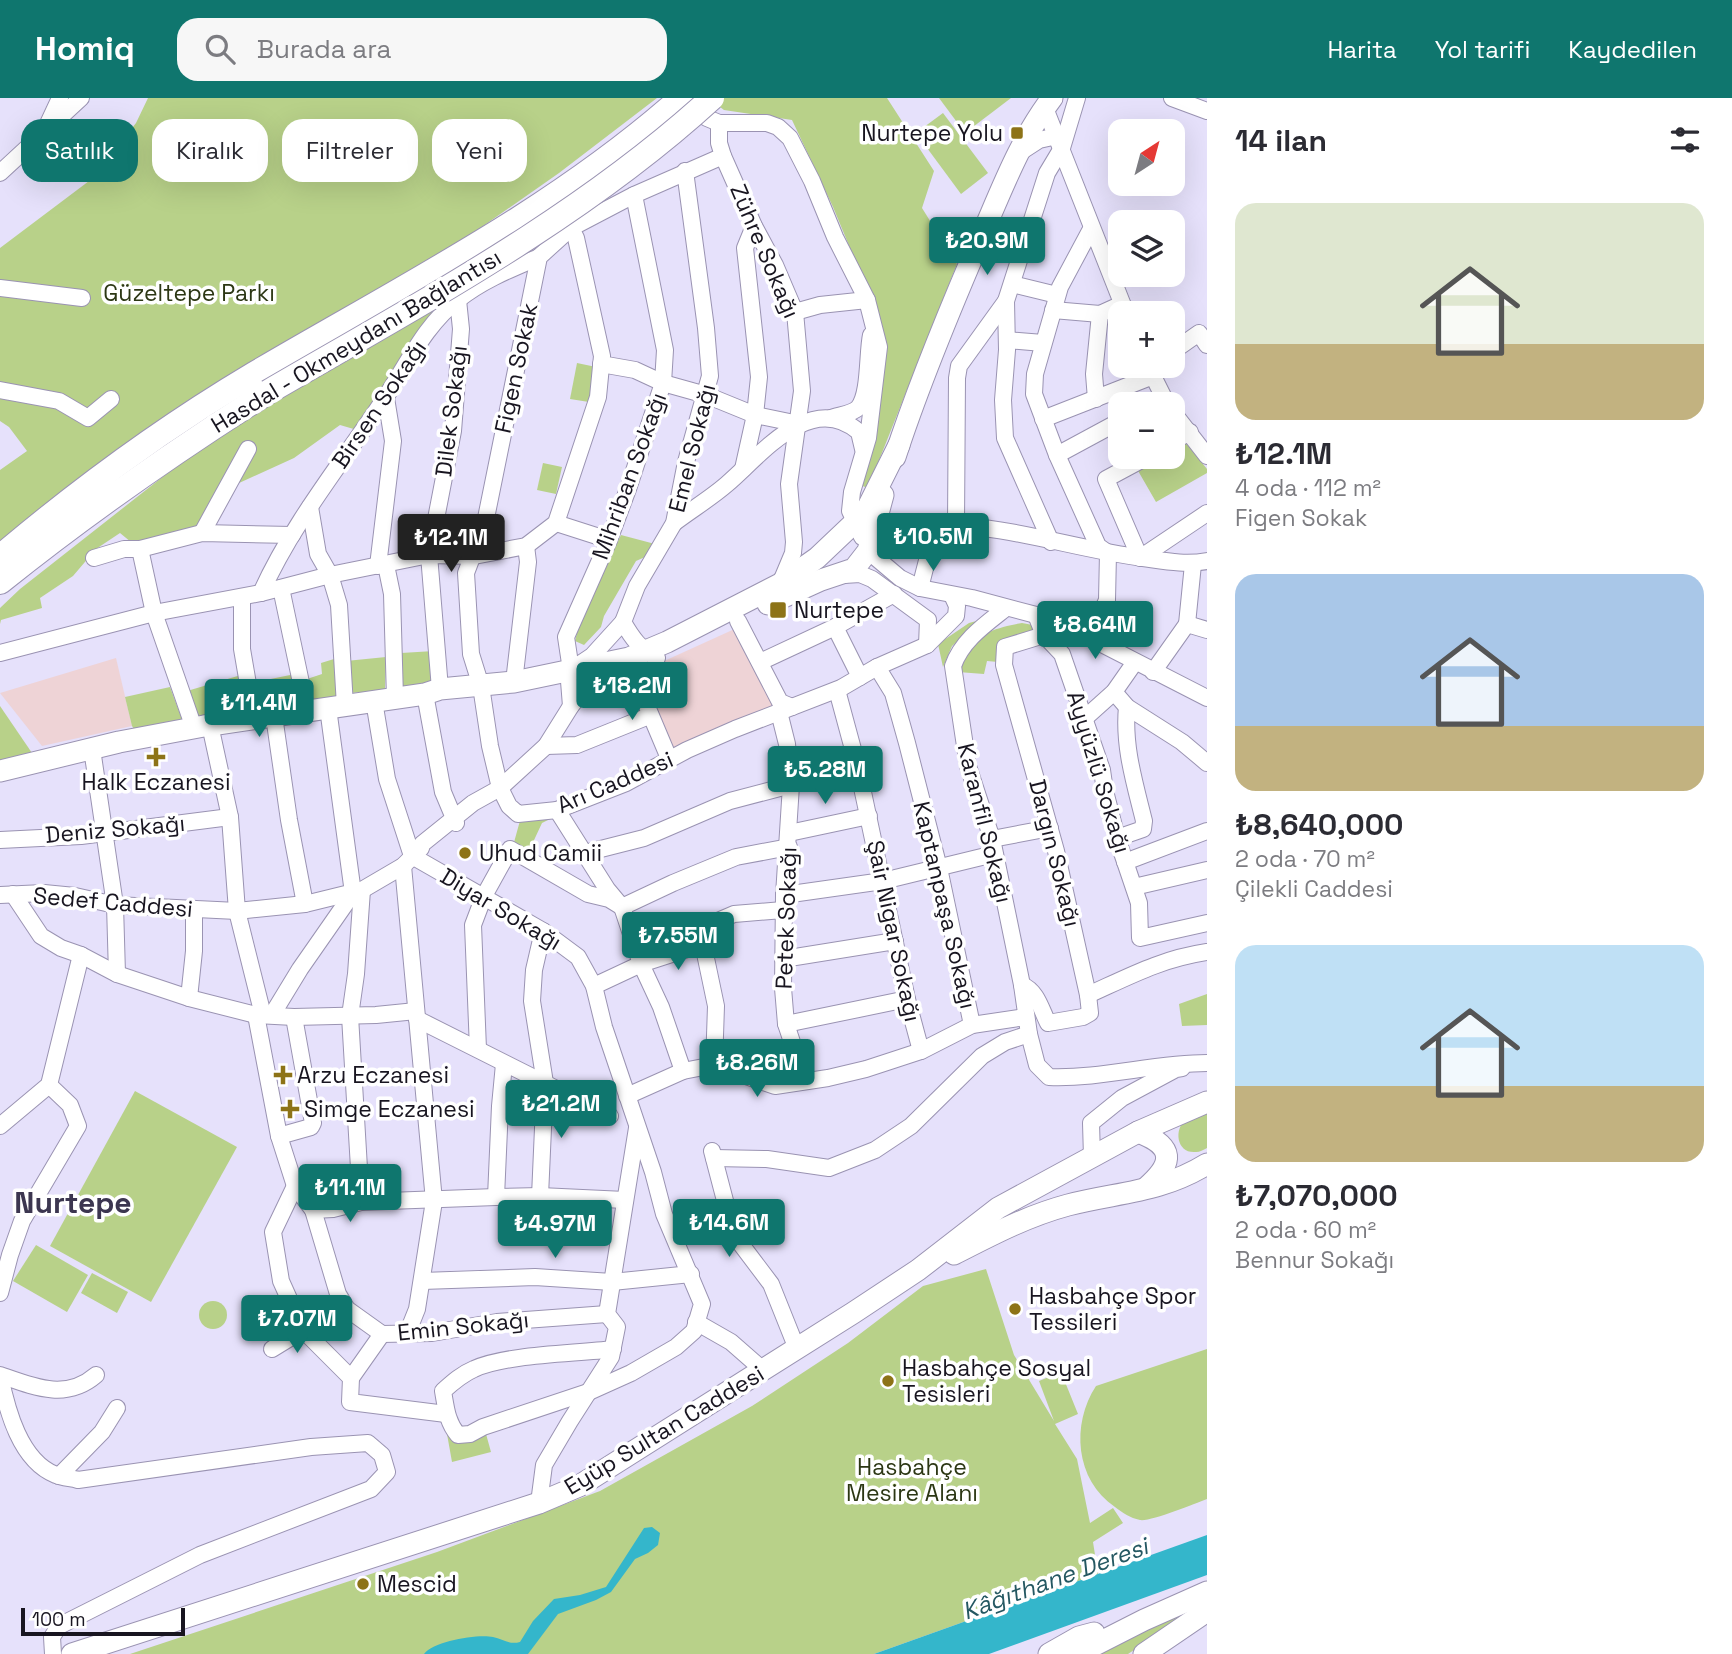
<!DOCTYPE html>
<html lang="tr">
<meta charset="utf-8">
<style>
:root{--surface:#fff;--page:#f7f7f7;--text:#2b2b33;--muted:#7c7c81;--accent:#0f766e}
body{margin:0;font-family:"Space Grotesk",sans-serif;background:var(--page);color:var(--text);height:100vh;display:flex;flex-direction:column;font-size:26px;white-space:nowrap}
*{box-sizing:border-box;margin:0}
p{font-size:23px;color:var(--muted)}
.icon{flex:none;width:38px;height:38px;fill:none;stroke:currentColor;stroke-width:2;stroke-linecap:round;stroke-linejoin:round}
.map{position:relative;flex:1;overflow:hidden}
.drawer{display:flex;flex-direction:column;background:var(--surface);width:525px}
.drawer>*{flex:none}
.hud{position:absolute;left:21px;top:21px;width:665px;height:63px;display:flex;gap:14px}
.needle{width:46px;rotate:36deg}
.tools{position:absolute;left:1108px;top:21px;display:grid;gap:14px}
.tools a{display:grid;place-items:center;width:77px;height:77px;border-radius:14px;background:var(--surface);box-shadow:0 7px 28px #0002;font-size:35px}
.scale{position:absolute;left:21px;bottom:18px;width:164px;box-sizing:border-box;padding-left:7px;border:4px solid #181520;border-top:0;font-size:19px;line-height:24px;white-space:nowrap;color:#181520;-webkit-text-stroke:5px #fff;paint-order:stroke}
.price{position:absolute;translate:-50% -60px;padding:0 16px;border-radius:7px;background:var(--accent);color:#fff;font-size:23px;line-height:46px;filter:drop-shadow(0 2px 4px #0008)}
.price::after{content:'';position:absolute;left:50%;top:42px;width:21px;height:16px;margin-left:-10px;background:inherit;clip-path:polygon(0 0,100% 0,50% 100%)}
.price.current{background:#222;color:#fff}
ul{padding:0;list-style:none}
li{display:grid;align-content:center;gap:14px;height:371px;padding:0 28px}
li span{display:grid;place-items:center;height:217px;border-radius:21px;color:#555}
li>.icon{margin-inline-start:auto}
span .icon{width:126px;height:126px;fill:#fffc;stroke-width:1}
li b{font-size:30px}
h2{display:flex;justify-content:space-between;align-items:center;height:84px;padding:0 28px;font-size:30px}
.chip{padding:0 24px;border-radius:21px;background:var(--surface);box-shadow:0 7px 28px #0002;font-size:24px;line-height:63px}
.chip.current{background:var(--accent);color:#fff}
header{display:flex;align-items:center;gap:42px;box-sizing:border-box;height:98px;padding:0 35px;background:var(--accent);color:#fff}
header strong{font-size:33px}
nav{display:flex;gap:38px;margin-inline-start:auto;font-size:24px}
.search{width:490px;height:63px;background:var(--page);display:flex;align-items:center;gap:18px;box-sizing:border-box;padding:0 24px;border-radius:21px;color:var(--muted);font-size:26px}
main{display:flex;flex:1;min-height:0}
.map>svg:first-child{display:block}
.education{fill:#eed3d6}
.green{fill:#b8d189}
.water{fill:#34b6cb}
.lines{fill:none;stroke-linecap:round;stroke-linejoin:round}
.minor-casing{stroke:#9a93b2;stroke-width:18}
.major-casing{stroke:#9a93b2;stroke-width:23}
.highway-casing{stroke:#9a93b2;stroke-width:26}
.minor{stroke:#fff;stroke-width:16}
.major{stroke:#fff;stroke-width:21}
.highway{stroke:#fff;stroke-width:24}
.highway-bridge-casing{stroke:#9a93b2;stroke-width:26;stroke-linecap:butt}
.highway-bridge{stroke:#fff;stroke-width:24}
.poi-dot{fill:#8d7317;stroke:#fff;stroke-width:2.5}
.labels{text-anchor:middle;stroke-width:7;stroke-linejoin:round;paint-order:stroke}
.poi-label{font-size:23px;fill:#181520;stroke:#fff;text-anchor:start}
.street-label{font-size:23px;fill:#181520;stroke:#fff}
.park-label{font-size:23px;fill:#2c3714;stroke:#fff}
.water-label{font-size:24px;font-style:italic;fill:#255862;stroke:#fff}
.district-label{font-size:30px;font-weight:bold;fill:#3c3650;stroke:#fff}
</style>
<header>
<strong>Homiq</strong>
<div class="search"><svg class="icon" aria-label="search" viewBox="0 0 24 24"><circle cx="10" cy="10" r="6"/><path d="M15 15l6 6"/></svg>Burada ara</div>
<nav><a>Harita</a><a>Yol tarifi</a><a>Kaydedilen</a></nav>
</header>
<main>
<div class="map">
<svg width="1207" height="1556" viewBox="0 0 1207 1556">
<rect width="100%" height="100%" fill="#e6e1fb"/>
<!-- education -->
<g class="education">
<path d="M739,529L777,610L673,655L640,574Z"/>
<path d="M116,560L132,628L42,648L0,595Z"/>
</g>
<!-- green -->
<g class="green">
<path d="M148,0H657L559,75L466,140L315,227L0,445V372L27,353L9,329L0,323V150L93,80L136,25Z"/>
<path d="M708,0H887L934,73L922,110L957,166L868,390L857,386L874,335L882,227L833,109L792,22L724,12Z"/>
<path d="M939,0H1011L965,35Z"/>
<path d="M943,15L988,75L961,96L916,35Z"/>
<path d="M455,199L357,332L340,327L294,360L226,391L191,445L168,452L137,449L120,435L96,451L73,478L40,500L42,510L1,522L0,526V510L20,491L207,344L304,284Z"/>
<path d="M577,265L596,269L589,304L570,301Z"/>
<path d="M1184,343L1207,371V375L1156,404L1137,371L1157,359H1172L1173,350Z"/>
<path d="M543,365L562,369L556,396L537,392Z"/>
<path d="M621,437L655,446L645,459L636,463L604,518L601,529L584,547L575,543L581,518Z"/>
<path d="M984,521L952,548L943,569L938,546L969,525Z"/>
<path d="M1022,525L1038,528L998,564L987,563L984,576L958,574C961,567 962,558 966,552C976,535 1003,528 1022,525Z"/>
<path d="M434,553L437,586L401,589V555Z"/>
<path d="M386,559L385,592L351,595L346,563Z"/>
<path d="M334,561L341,597L308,605L304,582L322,576L321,565Z"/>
<path d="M295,576L301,609L260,614L256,584Z"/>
<path d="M241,577L246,612L199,623L187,593Z"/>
<path d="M170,589L183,624L136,634L132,628L125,599Z"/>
<path d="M0,608L32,655L0,664Z"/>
<path d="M521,719L552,720L542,725L528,755L513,748Z"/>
<path d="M1207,896V927L1182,928L1179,906Z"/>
<path d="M135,993L237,1049L151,1204L50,1148Z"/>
<path d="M1207,1012V1050C1203,1052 1200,1054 1196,1054C1177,1056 1173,1032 1186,1021C1191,1016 1200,1014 1207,1012Z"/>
<path d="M36,1147L88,1177L67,1214L13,1183Z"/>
<path d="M986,1171L1014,1257L1054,1323L1039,1283L1061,1274L1078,1316L1055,1326L1077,1361L1090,1425L1113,1410L1123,1425L1093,1444L1098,1476L874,1556H130L437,1454L600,1393L752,1308L848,1245L923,1188Z"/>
<path d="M92,1175L128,1194L117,1215L81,1195Z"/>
<circle cx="213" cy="1217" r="14"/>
<path d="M1207,1251V1401C1194,1406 1150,1424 1140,1422C1130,1420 1123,1415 1115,1409C1075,1382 1071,1326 1096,1288Z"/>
<path d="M447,1336L451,1337L459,1345L486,1336L491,1354L452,1364Z"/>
<path d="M1197,1510L1128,1556H1090Z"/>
</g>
<!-- water -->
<g class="water">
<path d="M652,1429L660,1435L658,1447L648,1455L635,1461L611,1494L596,1502L558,1516L528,1556H424C434,1543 477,1536 493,1539C503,1541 509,1547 520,1544L533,1523L554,1501L580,1497L606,1489L644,1430Z"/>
<path d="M1207,1437V1477L989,1556H874Z"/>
</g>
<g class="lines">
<!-- minor casing -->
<g class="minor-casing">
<g id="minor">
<path d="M1172,0L1207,13"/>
<path d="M691,8L707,20L719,25H767L778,29L790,40L812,83L835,139L867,202L879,249L868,340L852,394L850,413L862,439"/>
<path d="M1045,10L1126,215"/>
<path d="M719,25V45L723,58L754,128L775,167L795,214L802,293L789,386L794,444L793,455L780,486"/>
<path d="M46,30L60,0"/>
<path d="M1019,55L1039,42L1057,38"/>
<path d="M723,58L634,97L571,130L539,159L485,425L466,475L471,556L481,588L490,648L500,690L509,708L518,716L557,712L626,685L687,652L735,631L841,590L877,569L927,547L956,518L957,508L952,497"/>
<path d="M0,75L81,0"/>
<path d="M1012,186L1057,197"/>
<path d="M0,190L82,200"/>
<path d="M1053,212L1100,216"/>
<path d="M795,214L820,207L867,202"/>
<path d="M1007,242L1043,245"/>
<path d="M1172,254L1199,235L1207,247"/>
<path d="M601,266L635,272L663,285L706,297L755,317L799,326"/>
<path d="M1148,268L1167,306"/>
<path d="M0,292L59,303L88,320L111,301"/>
<path d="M1096,301L1094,276L1100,216L1122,206"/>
<path d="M1172,313L1207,358"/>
<path d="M831,320C839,317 852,316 858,310C870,296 867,255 871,237"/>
<path d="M1043,321L1153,278"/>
<path d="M1172,344L1190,334"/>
<path d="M1057,357L1120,323"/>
<path d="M1147,359L1106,381L1140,460L1207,415"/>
<path d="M743,371L755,317L759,279L745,150L754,128"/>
<path d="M310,409L318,456L330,477L339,507L345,608"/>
<path d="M556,425L609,442"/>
<path d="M674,425C691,412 711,400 727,386C761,357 811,292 859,334L863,351"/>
<path d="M956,427L957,280L959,268L1006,203"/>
<path d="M202,435L248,351"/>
<path d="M1051,444L1005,340L1003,302L1007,252L1006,203L1047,75L1062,50L1077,0"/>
<path d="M140,451L154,515L194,630"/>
<path d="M868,453L900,480L920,490L972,500L1036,517L1090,540L1207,600"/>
<path d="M94,460L124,451H140L202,435L292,437"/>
<path d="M386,467L392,496L395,600"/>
<path d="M378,468L393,343L386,300"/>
<path d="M844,477L860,476L872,481L928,522L927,547"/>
<path d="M281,490L307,613"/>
<path d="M920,490L936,427C1005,426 1074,451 1143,460C1165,463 1185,467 1207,463"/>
<path d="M261,495C292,426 341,366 383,303C407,268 424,227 459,201C483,182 511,171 539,159"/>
<path d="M242,499V551L254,621"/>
<path d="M1006,510C986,526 962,542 953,568L968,668L992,741L1022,887L1029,936L1037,967L1049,979C1102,981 1154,965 1207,965"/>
<path d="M1036,517L1044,537L1062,556L1102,672L1105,693L1117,740L1139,805L1140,840L1207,825"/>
<path d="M738,523L780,604L792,609"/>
<path d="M623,524L592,558L571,572L566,539L609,442L628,391L663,285L665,252L634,97"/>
<path d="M1187,526L1193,466"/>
<path d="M835,529L860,579"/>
<path d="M1090,540L1107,502L1108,455L1098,448L1057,357L1034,296L1035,276L1060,189L1091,131"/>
<path d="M0,555L154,515L261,495L330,477L429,457L474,458L526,448L556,425L598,299L602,258L576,140L571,130"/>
<path d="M657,560C640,551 632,540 623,524L637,488L674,425L686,364L710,278L706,230L685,73"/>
<path d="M760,564L835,529L894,496"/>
<path d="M877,569L893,595L907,645L939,770L972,927"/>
<path d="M1153,574L1187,526L1207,532"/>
<path d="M633,575L668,658"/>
<path d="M569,583L571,608"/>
<path d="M514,584L528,464L526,448"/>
<path d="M440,591L429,457L453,333L461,231L458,202"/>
<path d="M837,592L857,666L907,901L921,953"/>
<path d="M1114,594L1127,609L1182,644L1207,665"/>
<path d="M425,596L443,694L456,725"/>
<path d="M374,603L387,681L412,758L543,833L578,859L594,888L604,929L653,1074L664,1116L702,1206L694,1233L676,1249L631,1275L591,1293L483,1329L470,1336L458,1337C447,1324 446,1310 443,1293C453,1284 462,1276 474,1271C507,1256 575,1256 613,1251"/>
<path d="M779,614L787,646L791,687L784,797L783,890L786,926L805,983"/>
<path d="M274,618L289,722L305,806"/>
<path d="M1085,620L1114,594L1135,564"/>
<path d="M210,627L230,719L237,813L263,917"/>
<path d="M546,648L577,647L649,618"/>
<path d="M92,651L115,807L117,876"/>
<path d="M557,712L607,791L622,809L641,866L661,909L683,973"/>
<path d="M789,735L869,718"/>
<path d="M1117,740L1143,731L1144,723C1135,686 1123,648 1127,609"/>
<path d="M992,741L1050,730"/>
<path d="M0,742L81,738L230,719"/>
<path d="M585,755L644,740L730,703L791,687"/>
<path d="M1125,764L1207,733"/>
<path d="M403,768L434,1103L417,1211L407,1236"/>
<path d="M1134,789L1207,772"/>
<path d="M13,796L41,838L61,850L81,857L117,876L189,900L256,917L294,919L376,917L416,913"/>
<path d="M0,797L44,795L75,798L115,807L237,813L305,806L362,792L403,768L421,750L422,746L473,705L500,690L546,648L571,608L595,578"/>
<path d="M784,797L883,783L994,756"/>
<path d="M703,846L716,908L714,967"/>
<path d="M703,846L720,822L734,816L783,812"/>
<path d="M783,861L895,843"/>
<path d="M1022,887C1037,893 1041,911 1048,925L1083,919L1090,915L1088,897L1056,753L1004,567L1005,549L1044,537"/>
<path d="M594,888L641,866L703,846"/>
<path d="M1088,897C1130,878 1161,861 1207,854"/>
<path d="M189,900L194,853V812"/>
<path d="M256,917L279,1038L295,1088L313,1112L333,1111L361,1104L496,1099L540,1098L625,1102"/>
<path d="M272,917L300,871L353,795L328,610"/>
<path d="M417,921L610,1018"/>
<path d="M786,926L907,901"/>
<path d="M478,951L473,827L484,798L510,751L588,796L609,801L622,809L673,785L736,759L789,749"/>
<path d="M714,967L775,988L828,980L866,971L921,953L972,927L1025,919"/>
<path d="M627,998L683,973L714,967"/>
<path d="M0,1028L49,987L81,857"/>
<path d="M279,1038L311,1029L313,1025L294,919"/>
<path d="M712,1053L734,1137L771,1186L797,1251"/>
<path d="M1092,1059L1091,1025L1122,1000L1176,971L1182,970"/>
<path d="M714,1060L767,1061L829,1070L875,1052L911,1028L982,958L1005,944L1029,936"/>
<path d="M295,1088L273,1134L281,1183L303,1232L351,1280L350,1304L446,1316"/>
<path d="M540,1098L545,985L532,903L534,872L543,833"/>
<path d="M496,1099L500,1008L504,966"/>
<path d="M361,1104L350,918L356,876L362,792"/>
<path d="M313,1112L338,1196L347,1211L382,1236L432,1235L497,1224L607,1216"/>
<path d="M422,1183L535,1179L612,1184L691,1176"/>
<path d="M0,1195L10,1157L22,1123L78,1028L70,1007L49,987"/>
<path d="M696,1224L731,1244L763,1272"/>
<path d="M272,1251L303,1232"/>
<path d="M0,1277C34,1289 66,1303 96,1277"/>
<path d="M0,1278C7,1312 20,1363 56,1377C63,1380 71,1380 78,1382L311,1349L368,1345L382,1357L387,1374L371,1391L200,1457L59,1528L52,1539L53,1556"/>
<path d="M351,1280L382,1236"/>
<path d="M59,1378L102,1334L117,1310"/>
<path d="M539,1405L544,1367L570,1323L611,1259L617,1229L607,1216L637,1030"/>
</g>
</g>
<!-- major casing -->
<g class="major-casing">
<g id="major">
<path d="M895,359C919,285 950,211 981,139C1002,91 1020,42 1052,0"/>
<path d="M768,506L821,482L854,471L868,453L883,397"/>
<path d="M0,673L119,644L204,628L425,596L440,591L514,584L629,560L667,544L780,486L817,460L855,424L868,409L899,347"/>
<path d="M1138,1034C1175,1048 1174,1065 1147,1089"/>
<path d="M954,1156C991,1137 1027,1118 1068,1107C1118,1094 1160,1095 1207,1066"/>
<path d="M72,1556L539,1405L579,1388L853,1215L918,1172L998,1110L1138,1034L1207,1004"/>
<path d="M1049,1556L1079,1539L1094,1535"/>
<path d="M1077,1556L1144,1522L1207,1494"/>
<path d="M1144,1556L1207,1513"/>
</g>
</g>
<!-- highway casing -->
<g class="highway-casing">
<g id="highway">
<path d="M0,459C79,392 165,329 254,276C400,190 554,113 681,0"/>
<path d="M0,484C86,415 175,353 268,294"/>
</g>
</g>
<!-- minor -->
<use href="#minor" class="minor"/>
<!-- major -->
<use href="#major" class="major"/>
<!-- highway -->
<use href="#highway" class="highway"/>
<!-- highway-bridge casing -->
<g class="highway-bridge-casing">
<path id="highway-bridge" d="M268,294C421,205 581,120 712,0"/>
</g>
<!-- highway-bridge -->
<use href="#highway-bridge" class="highway-bridge"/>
</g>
<!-- markers -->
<g class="poi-dot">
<rect x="1010" y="28" width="14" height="14" rx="3.5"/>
<rect x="769" y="503" width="18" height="18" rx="3.5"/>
<path d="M152.5 648.5h7v7h7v7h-7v7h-7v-7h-7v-7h7z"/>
<circle cx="465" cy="755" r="7"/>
<path d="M279.5 966.5h7v7h7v7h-7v7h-7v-7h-7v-7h7z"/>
<path d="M286.5 1000.5h7v7h7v7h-7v7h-7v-7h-7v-7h7z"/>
<circle cx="1015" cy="1211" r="7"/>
<circle cx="888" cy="1283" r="7"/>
<circle cx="363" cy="1486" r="7"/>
</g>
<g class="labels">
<!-- poi labels -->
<g class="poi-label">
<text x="1003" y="43" text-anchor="end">Nurtepe Yolu</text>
<text x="794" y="520">Nurtepe</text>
<text x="156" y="692" text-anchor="middle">Halk Eczanesi</text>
<text x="479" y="763">Uhud Camii</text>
<text x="297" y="985">Arzu Eczanesi</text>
<text x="304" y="1019">Simge Eczanesi</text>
<text x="1029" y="1206">Hasbahçe Spor<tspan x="1029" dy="26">Tessileri</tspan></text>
<text x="902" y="1278">Hasbahçe Sosyal<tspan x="902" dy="26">Tesisleri</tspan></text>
<text x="377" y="1494">Mescid</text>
</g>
<!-- street labels -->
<g class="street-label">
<text transform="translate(765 153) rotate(67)" y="8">Zühre Sokağı</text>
<text transform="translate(356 243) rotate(-31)" y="8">Hasdal - Okmeydanı Bağlantısı</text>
<text transform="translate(516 270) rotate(-78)" y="8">Figen Sokak</text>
<text transform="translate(379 306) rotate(-56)" y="8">Birsen Sokağı</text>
<text transform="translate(451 313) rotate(-83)" y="8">Dilek Sokağı</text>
<text transform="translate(692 350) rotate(-76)" y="8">Emel Sokağı</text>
<text transform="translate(629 378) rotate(-70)" y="8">Mihriban Sokağı</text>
<text transform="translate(1099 674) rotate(73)" y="8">Ayyüzlü Sokağı</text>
<text transform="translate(615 684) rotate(-23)" y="8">Arı Caddesi</text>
<text transform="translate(985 725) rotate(76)" y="8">Karanfil Sokağı</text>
<text transform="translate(115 731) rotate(-5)" y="8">Deniz Sokağı</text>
<text transform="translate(1055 755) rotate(76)" y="8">Dargın Sokağı</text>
<text transform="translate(113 804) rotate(5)" y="8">Sedef Caddesi</text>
<text transform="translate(945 807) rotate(77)" y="8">Kaptanpaşa Sokağı</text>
<text transform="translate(501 811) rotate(31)" y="8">Diyar Sokağı</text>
<text transform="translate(786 820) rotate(-88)" y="8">Petek Sokağı</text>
<text transform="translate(894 833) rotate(78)" y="8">Şair Nigar Sokağı</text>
<text transform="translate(463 1228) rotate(-6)" y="8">Emin Sokağı</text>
<text transform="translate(664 1332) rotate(-31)" y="8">Eyüp Sultan Caddesi</text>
</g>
<!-- park labels -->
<g class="park-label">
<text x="189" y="203">Güzeltepe Parkı</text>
<text x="912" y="1377">Hasbahçe<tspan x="912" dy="26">Mesire Alanı</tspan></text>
</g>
<!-- water labels -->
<g class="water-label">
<text transform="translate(1055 1481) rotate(-20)" y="8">Kâğıthane Deresi</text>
</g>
<!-- district labels -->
<g class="district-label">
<text x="73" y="1115">Nurtepe</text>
</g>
</g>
</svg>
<div class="tools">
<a><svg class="needle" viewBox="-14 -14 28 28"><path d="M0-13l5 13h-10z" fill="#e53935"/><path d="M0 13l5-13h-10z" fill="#7c7c81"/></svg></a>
<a><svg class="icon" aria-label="layers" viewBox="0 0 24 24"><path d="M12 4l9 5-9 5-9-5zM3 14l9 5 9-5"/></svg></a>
<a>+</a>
<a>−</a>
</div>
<div class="scale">100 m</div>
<b class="price" style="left:987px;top:179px">₺20.9M</b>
<b class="price" style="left:933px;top:475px">₺10.5M</b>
<b class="price current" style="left:451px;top:476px">₺12.1M</b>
<b class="price" style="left:1095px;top:563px">₺8.64M</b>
<b class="price" style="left:632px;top:624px">₺18.2M</b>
<b class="price" style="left:259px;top:641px">₺11.4M</b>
<b class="price" style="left:825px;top:708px">₺5.28M</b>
<b class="price" style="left:678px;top:874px">₺7.55M</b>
<b class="price" style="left:757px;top:1001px">₺8.26M</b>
<b class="price" style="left:561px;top:1042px">₺21.2M</b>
<b class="price" style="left:350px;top:1126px">₺11.1M</b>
<b class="price" style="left:729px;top:1161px">₺14.6M</b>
<b class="price" style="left:555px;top:1162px">₺4.97M</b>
<b class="price" style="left:297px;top:1257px">₺7.07M</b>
<div class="hud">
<a class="chip current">Satılık</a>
<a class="chip">Kiralık</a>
<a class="chip">Filtreler</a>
<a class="chip">Yeni</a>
</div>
</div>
<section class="drawer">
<h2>14 ilan<svg class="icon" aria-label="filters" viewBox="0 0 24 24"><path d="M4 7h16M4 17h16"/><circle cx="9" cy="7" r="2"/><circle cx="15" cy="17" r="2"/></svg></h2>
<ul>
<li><span style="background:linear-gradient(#dfe7d0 65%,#c2b280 0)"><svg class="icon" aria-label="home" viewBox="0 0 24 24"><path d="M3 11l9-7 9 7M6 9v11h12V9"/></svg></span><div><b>₺12.1M</b><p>4 oda · 112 m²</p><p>Figen Sokak</p></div></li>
<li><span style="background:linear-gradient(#a9c7e8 70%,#c2b280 0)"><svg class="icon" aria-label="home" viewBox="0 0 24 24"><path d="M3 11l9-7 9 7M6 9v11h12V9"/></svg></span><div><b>₺8,640,000</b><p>2 oda · 70 m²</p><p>Çilekli Caddesi</p></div></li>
<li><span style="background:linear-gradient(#bfe0f5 65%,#c2b280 0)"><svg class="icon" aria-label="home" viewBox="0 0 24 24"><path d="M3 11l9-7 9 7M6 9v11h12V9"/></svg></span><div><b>₺7,070,000</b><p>2 oda · 60 m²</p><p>Bennur Sokağı</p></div></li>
</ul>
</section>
</main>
